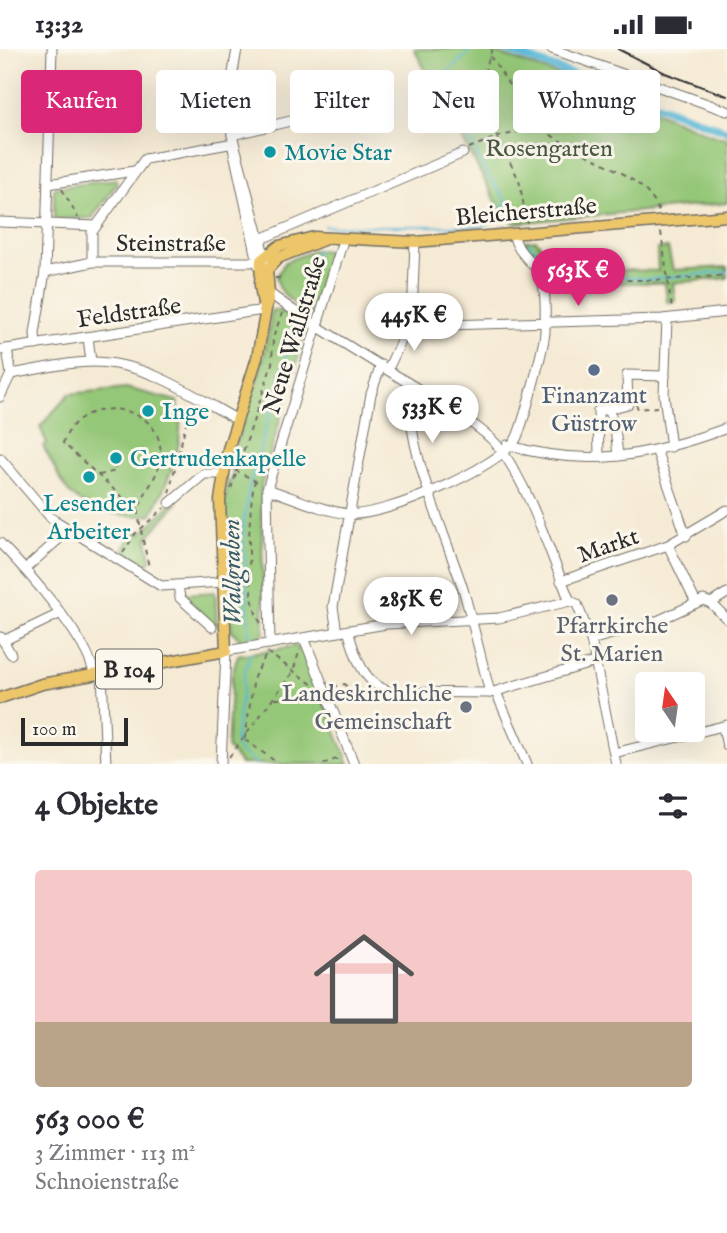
<!DOCTYPE html>
<html lang="de">
<meta charset="utf-8">
<style>
:root{--surface:#fff;--page:#f7f7f7;--text:#2b2b33;--muted:#7c7c81;--line:#e1e1e2;--accent:#db2777}
body{margin:0;font-family:"IM FELL English",serif;background:var(--page);color:var(--text);height:100vh;display:flex;flex-direction:column;font-size:26px;white-space:nowrap}
*{box-sizing:border-box;margin:0}
p{font-size:23px;color:var(--muted)}
.icon{flex:none;width:38px;height:38px;fill:none;stroke:currentColor;stroke-width:2;stroke-linecap:round;stroke-linejoin:round}
.map{position:relative;height:715px;overflow:hidden}
.panel{display:flex;flex-direction:column;background:var(--surface);flex:1}
.panel>*{flex:none}
.top-card{position:absolute;left:21px;top:21px;width:686px;height:63px;display:flex;gap:14px}
.needle{width:46px;rotate:347deg}
.buttons{position:absolute;left:635px;top:623px;display:grid;gap:14px}
.buttons a{display:grid;place-items:center;width:70px;height:70px;border-radius:7px;background:var(--surface);box-shadow:0 7px 28px #0002;font-size:35px}
.scale{position:absolute;left:21px;bottom:18px;width:107px;box-sizing:border-box;padding-left:7px;border:4px solid #2b2b2b;border-top:0;font-size:19px;line-height:24px;white-space:nowrap;color:#2b2b2b;-webkit-text-stroke:5px #fbf7ec;paint-order:stroke}
.price{position:absolute;translate:-50% -60px;padding:0 16px;border-radius:24px;background:#fff;color:#222;font-size:23px;line-height:46px;filter:drop-shadow(0 2px 4px #0008)}
.price::after{content:'';position:absolute;left:50%;top:42px;width:21px;height:16px;margin-left:-10px;background:inherit;clip-path:polygon(0 0,100% 0,50% 100%)}
.price.current{background:var(--accent);color:#fff}
ul{padding:0;list-style:none}
li{display:grid;align-content:center;gap:14px;height:371px;padding:0 35px}
li+li{border-top:2px solid var(--line)}
li span{display:grid;place-items:center;height:217px;border-radius:7px;color:#555}
li>.icon{margin-inline-start:auto}
span .icon{width:126px;height:126px;fill:#fffc;stroke-width:1}
li b{font-size:30px}
h2{display:flex;justify-content:space-between;align-items:center;height:84px;padding:0 35px;font-size:30px}
.tag{padding:0 24px;border-radius:7px;background:var(--surface);box-shadow:0 7px 28px #0002;font-size:24px;line-height:63px}
.tag.current{background:var(--accent);color:#fff}
.status{display:flex;justify-content:space-between;align-items:center;height:49px;padding:0 35px;background:var(--surface);direction:ltr}
.status svg{height:19px;fill:currentColor}
.map>svg:first-child{display:block}
.green{fill:#95c778;stroke:#607952;stroke-width:2}
.lines{fill:none;stroke-linecap:round;stroke-linejoin:round}
.stream{stroke:#5ab9d8;stroke-width:2}
.canal{stroke:#5ab9d8;stroke-width:8}
.minor-casing{stroke:#726e66;stroke-width:11}
.major-casing{stroke:#726e66;stroke-width:13}
.path{stroke:#726e66;stroke-width:2;stroke-dasharray:5 5;stroke-linecap:butt}
.minor{stroke:#fff;stroke-width:9}
.major{stroke:#ecc669;stroke-width:10}
.rail{stroke:#2b2b2b;stroke-width:2}
.culture-dot{fill:#0f9aa8;stroke:#fbf7ec;stroke-width:2.5}
.service-dot{fill:#5c6f8a;stroke:#fbf7ec;stroke-width:2.5}
.worship-dot{fill:#6b7280;stroke:#fbf7ec;stroke-width:2.5}
.labels{text-anchor:middle;stroke-width:6;stroke-linejoin:round;paint-order:stroke}
.shield{fill:#fbf7ec;stroke:#696865;stroke-width:2}
.shield-label{font-size:23px;font-weight:bold;fill:#2b2b2b}
.park-label{font-size:24px;fill:#4b5a42;stroke:#fbf7ec}
.culture-label{font-size:24px;fill:#0d838f;stroke:#fbf7ec;text-anchor:start}
.street-label{font-size:24px;fill:#2b2b2b;stroke:#fbf7ec}
.service-label{font-size:24px;fill:#4e5e75;stroke:#fbf7ec}
.worship-label{font-size:24px;fill:#5b616d;stroke:#fbf7ec}
.water-label{font-size:26px;font-style:italic;fill:#3b5d68;stroke:#fbf7ec}
</style>
<div class="status"><b>13:32</b><svg viewBox="0 0 49 12"><path d="M0 12V9h3v3zM5 12V6h3v6zM10 12V3h3v9zM15 12V0h3v12zM26 1h20v11H26zM47 4h2v5h-2z"/></svg></div>
<div class="map">
<svg width="727" height="715" viewBox="0 0 727 715">
<rect width="100%" height="100%" fill="#fbf7ec"/>
<filter id="ink" filterUnits="userSpaceOnUse"><feTurbulence type="fractalNoise" baseFrequency=".0143" numOctaves="2"/><feDisplacementMap in="SourceGraphic" scale="14" xChannelSelector="R" yChannelSelector="G"/><feConvolveMatrix kernelMatrix="1 2 1 2 8 2 1 2 1" color-interpolation-filters="sRGB"/></filter>
<filter id="wash" filterUnits="userSpaceOnUse"><feTurbulence type="fractalNoise" baseFrequency=".00686" numOctaves="4" result="noise"/><feDisplacementMap in="SourceGraphic" scale="28" xChannelSelector="R" yChannelSelector="G"/><feGaussianBlur stdDeviation="1.57" result="paint"/><feColorMatrix in="noise" values="0 0 0 0 0 0 0 0 0 0 0 0 0 0 0 0 0 1.4 0 .05"/><feComposite in="paint" operator="in"/></filter>
<g filter="url(#wash)">
<rect width="100%" height="100%" fill="#f5ead4"/>
<!-- green -->
<g class="green">
<path d="M414,0H485L623,49L714,87L727,89V154L514,174L499,158Z"/>
<path d="M116,130L117,134L92,169L54,170V139Z"/>
<path d="M536,191L558,219L658,222L657,200L668,199L673,221L727,218V229L673,234L675,252L667,253L665,234H606L548,226L523,192Z"/>
<path d="M314,201L329,202L311,265C296,257 277,245 277,227L285,213Z"/>
<path d="M274,261L287,264L311,278V282L304,288L261,437L264,584L257,590L242,593L232,582L223,468L227,433H231L233,421L229,420C242,367 268,316 271,262Z"/>
<path d="M126,339L177,352C188,392 169,431 151,466C126,469 84,463 67,441C58,428 51,411 43,397L47,394L40,378L69,345Z"/>
<path d="M177,454L147,489L151,512L146,515L123,501L135,481L141,485L171,455Z"/>
<path d="M215,543L217,576L214,577L183,545Z"/>
<path d="M297,597L305,606L349,715H241L227,699L232,625L238,606Z"/>
</g>
<g class="lines">
<!-- stream -->
<g class="stream">
<path d="M324,177H482L497,170L506,152L485,122L441,31C450,17 462,13 471,0"/>
<path d="M529,194L558,224L649,230L727,223"/>
<path d="M299,262L317,201"/>
<path d="M250,594L243,478L249,439L298,267"/>
<path d="M251,603L245,622L235,693L239,703L257,715"/>
</g>
<!-- canal -->
<path class="canal" d="M503,0L727,82"/>
</g>
</g>
<g filter="url(#ink)">
<g class="lines">
<!-- minor casing -->
<g class="minor-casing">
<g id="minor">
<path d="M237,0L229,47L232,86L266,213"/>
<path d="M552,0L727,62"/>
<path d="M232,86L303,69"/>
<path d="M233,99L259,218"/>
<path d="M48,135L134,122"/>
<path d="M0,173L96,177"/>
<path d="M261,190L463,104"/>
<path d="M92,213V183L145,110L234,94"/>
<path d="M45,223L92,213H251"/>
<path d="M269,244C321,283 380,315 435,351C457,365 486,380 502,402C533,446 549,503 570,552L577,555L591,591L616,715"/>
<path d="M667,270L664,346L671,398"/>
<path d="M410,277L662,270L727,263"/>
<path d="M88,288L91,313"/>
<path d="M36,296L35,284L45,223L52,0"/>
<path d="M0,301L264,261"/>
<path d="M388,320L412,269L415,193"/>
<path d="M11,325C37,321 65,313 92,313C144,313 188,343 232,368"/>
<path d="M415,338C394,372 451,500 463,540C473,574 481,609 490,644"/>
<path d="M0,348L11,325L7,300"/>
<path d="M608,360L628,355L627,326L665,327"/>
<path d="M507,396C588,420 650,407 727,379"/>
<path d="M657,403L686,487"/>
<path d="M599,408L598,362L608,360L615,378L618,407"/>
<path d="M0,409L51,469L161,537L223,533"/>
<path d="M267,440C293,448 322,462 349,465C382,469 500,418 516,390C522,379 545,295 545,282C545,266 547,238 539,224C530,210 515,202 514,185"/>
<path d="M170,454L204,425H223"/>
<path d="M0,494C25,520 90,591 94,626"/>
<path d="M668,496L696,554"/>
<path d="M25,520L68,482"/>
<path d="M561,532L668,496L727,461"/>
<path d="M178,536L180,549L212,578"/>
<path d="M711,554L727,570"/>
<path d="M711,554L727,544"/>
<path d="M348,581C355,607 363,635 391,643L490,644L595,613"/>
<path d="M337,583L333,558L371,345L381,316"/>
<path d="M1,588L11,605"/>
<path d="M304,589L354,715"/>
<path d="M591,591L657,572L703,551L711,554"/>
<path d="M3,592L59,565"/>
<path d="M270,595L267,440L342,195"/>
<path d="M102,624L106,715"/>
<path d="M496,643L527,715"/>
<path d="M723,678L727,697"/>
<path d="M614,704L727,676"/>
<path d="M221,715L226,602L386,575L499,569L570,552"/>
</g>
</g>
<!-- major casing -->
<g class="major-casing">
<g id="major">
<path d="M264,261L260,237L261,211L279,197L314,188L415,193L727,167"/>
<path d="M0,649L42,635L226,602L220,451L228,400L257,309L269,244L267,221L278,209L328,189"/>
</g>
</g>
<!-- path -->
<g class="path">
<path d="M492,0L483,28L486,57L497,88L519,131L527,174"/>
<path d="M490,7C507,31 519,56 540,77C574,109 643,119 659,163"/>
<path d="M469,99L497,88L540,78"/>
<path d="M62,140L78,169"/>
<path d="M661,183L672,261"/>
<path d="M547,225C610,234 663,232 727,226"/>
<path d="M275,229H285"/>
<path d="M636,355L638,360L657,358"/>
<path d="M205,418L217,408"/>
<path d="M235,421L261,435"/>
<path d="M99,426L116,422L114,415"/>
<path d="M255,431C248,458 244,554 261,574"/>
<path d="M231,440L272,315L273,289L282,264"/>
<path d="M169,444L191,354"/>
<path d="M139,460L134,459L63,394C68,380 77,369 91,364C124,352 166,370 160,411C158,429 143,443 139,460C137,471 147,506 149,519"/>
<path d="M125,463L134,459"/>
<path d="M123,504L135,485L164,459"/>
<path d="M267,603L313,636"/>
<path d="M333,638L345,635L352,644"/>
<path d="M275,650H321"/>
<path d="M245,689L254,628L267,604"/>
<path d="M245,691L279,715"/>
<path d="M229,708L293,623L300,600"/>
<path d="M323,715L342,708"/>
</g>
<!-- minor -->
<use href="#minor" class="minor"/>
<!-- major -->
<use href="#major" class="major"/>
<!-- rail -->
<path class="rail" d="M618,0L665,24L727,47"/>
</g>
</g>
<!-- markers -->
<g class="culture-dot">
<circle cx="270" cy="103" r="7"/>
<circle cx="148" cy="362" r="7"/>
<circle cx="116" cy="409" r="7"/>
<circle cx="89" cy="428" r="7"/>
</g>
<circle class="service-dot" cx="594" cy="321" r="7"/>
<g class="worship-dot">
<circle cx="612" cy="551" r="7"/>
<circle cx="466" cy="658" r="7"/>
</g>
<g class="labels">
<!-- shield labels -->
<rect class="shield" x="96" y="600.5" width="66" height="39" rx="5"/>
<g class="shield-label">
<text x="129" y="628">B 104</text>
</g>
<!-- park labels -->
<g class="park-label">
<text x="549" y="107">Rosengarten</text>
</g>
<!-- culture labels -->
<g class="culture-label">
<text x="284" y="111">Movie Star</text>
<text x="162" y="370">Inge</text>
<text x="130" y="417">Gertrudenkapelle</text>
<text x="89" y="462" text-anchor="middle">Lesender<tspan x="89" dy="28">Arbeiter</tspan></text>
</g>
<!-- street labels -->
<g class="street-label">
<text transform="translate(526 162) rotate(-5)" y="8">Bleicherstraße</text>
<text x="171" y="202">Steinstraße</text>
<text transform="translate(129 263) rotate(-8)" y="8">Feldstraße</text>
<text transform="translate(294 286) rotate(-73)" y="8">Neue Wallstraße</text>
<text transform="translate(608 496) rotate(-19)" y="8">Markt</text>
</g>
<!-- service labels -->
<g class="service-label">
<text x="594" y="354">Finanzamt<tspan x="594" dy="28">Güstrow</tspan></text>
</g>
<!-- worship labels -->
<g class="worship-label">
<text x="612" y="584">Pfarrkirche<tspan x="612" dy="28">St. Marien</tspan></text>
<text x="452" y="652" text-anchor="end">Landeskirchliche<tspan x="452" dy="28">Gemeinschaft</tspan></text>
</g>
<!-- water labels -->
<g class="water-label">
<text transform="translate(231 523) rotate(-91)" y="9">Wallgraben</text>
</g>
</g>
</svg>
<div class="buttons">
<a><svg class="needle" viewBox="-14 -14 28 28"><path d="M0-13l5 13h-10z" fill="#e53935"/><path d="M0 13l5-13h-10z" fill="#7c7c81"/></svg></a>
</div>
<div class="scale">100 m</div>
<b class="price current" style="left:578px;top:259px">563K €</b>
<b class="price" style="left:414px;top:304px">445K €</b>
<b class="price" style="left:432px;top:396px">533K €</b>
<b class="price" style="left:411px;top:588px">285K €</b>
<div class="top-card">
<a class="tag current">Kaufen</a>
<a class="tag">Mieten</a>
<a class="tag">Filter</a>
<a class="tag">Neu</a>
<a class="tag">Wohnung</a>
</div>
</div>
<section class="panel">
<h2>4 Objekte<svg class="icon" aria-label="filters" viewBox="0 0 24 24"><path d="M4 7h16M4 17h16"/><circle cx="9" cy="7" r="2"/><circle cx="15" cy="17" r="2"/></svg></h2>
<ul>
<li><span style="background:linear-gradient(#f6c9c9 70%,#b9a48a 0)"><svg class="icon" aria-label="home" viewBox="0 0 24 24"><path d="M3 11l9-7 9 7M6 9v11h12V9"/></svg></span><div><b>563 000 €</b><p>3 Zimmer · 113 m²</p><p>Schnoienstraße</p></div></li>
</ul>
</section>
